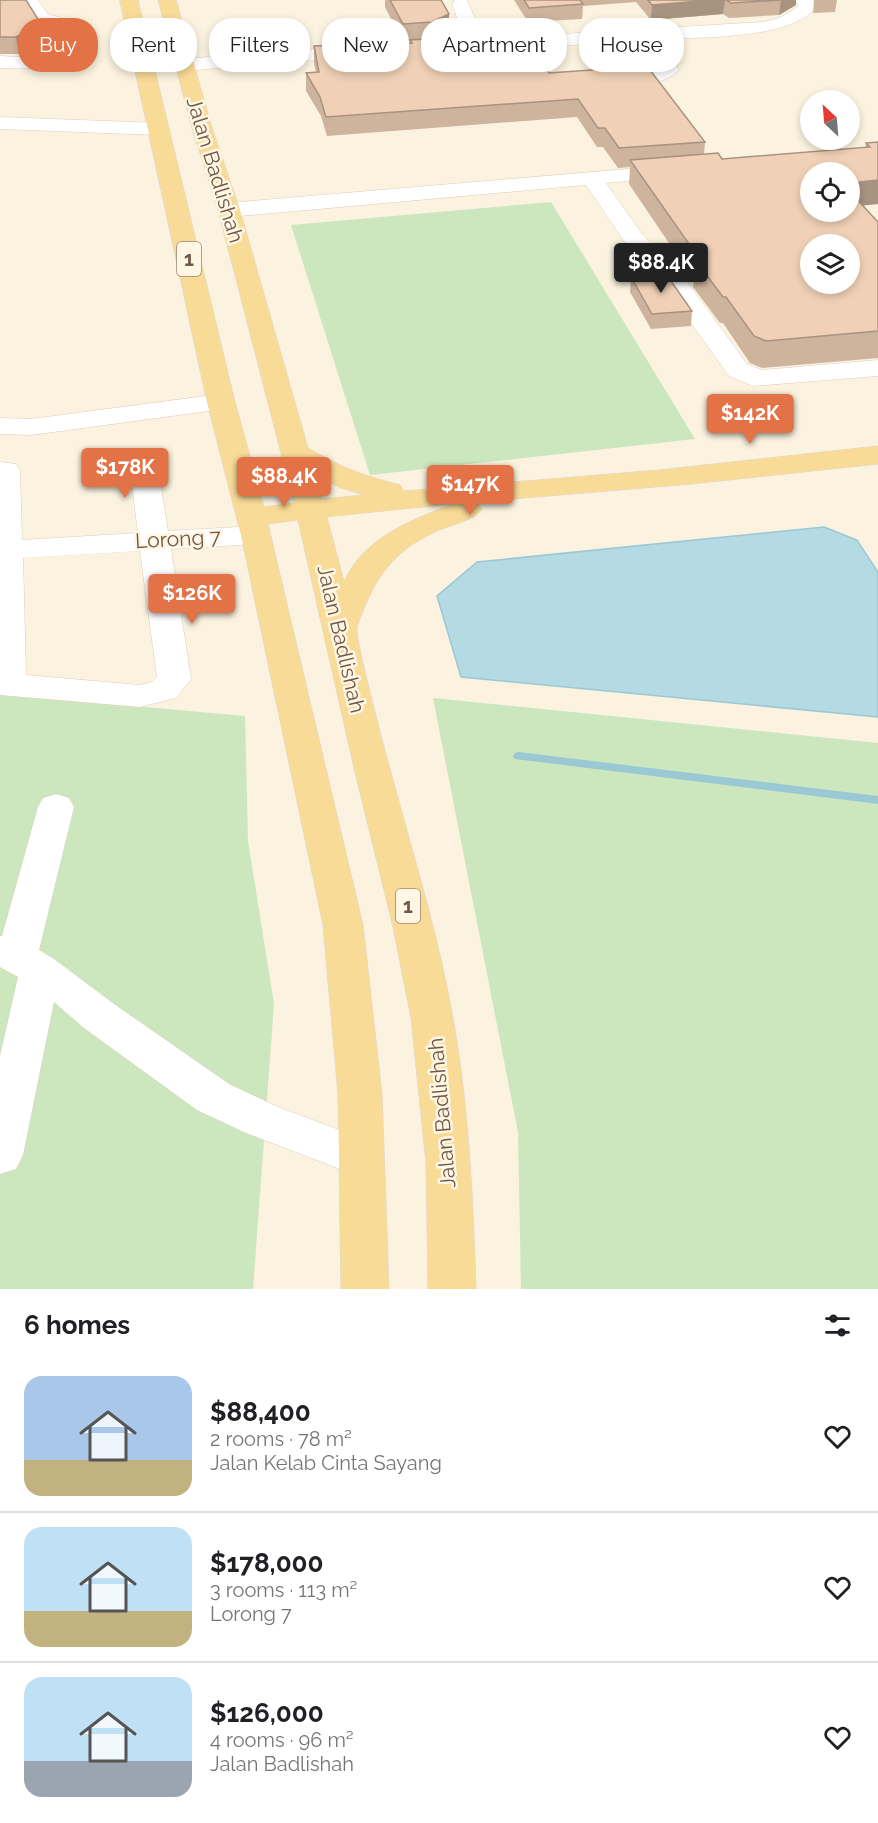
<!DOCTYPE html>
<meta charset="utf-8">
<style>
:root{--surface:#fff;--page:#f6f6f6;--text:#202124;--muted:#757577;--line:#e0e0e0;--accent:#e37346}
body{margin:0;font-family:Raleway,sans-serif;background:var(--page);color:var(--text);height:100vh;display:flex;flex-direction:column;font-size:22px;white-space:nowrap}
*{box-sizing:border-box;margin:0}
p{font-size:20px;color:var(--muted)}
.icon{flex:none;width:33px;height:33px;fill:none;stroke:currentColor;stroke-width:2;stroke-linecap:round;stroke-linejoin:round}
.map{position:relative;height:1289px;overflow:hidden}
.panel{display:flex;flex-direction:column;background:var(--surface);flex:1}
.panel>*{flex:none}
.banner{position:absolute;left:18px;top:18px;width:843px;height:54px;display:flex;gap:12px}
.needle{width:39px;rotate:334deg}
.fabs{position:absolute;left:800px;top:90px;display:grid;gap:12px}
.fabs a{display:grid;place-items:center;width:60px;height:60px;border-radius:50%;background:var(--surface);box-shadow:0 3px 9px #0003;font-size:30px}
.price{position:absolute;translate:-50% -51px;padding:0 14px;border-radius:6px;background:var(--accent);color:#fff;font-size:20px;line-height:39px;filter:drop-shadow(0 2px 3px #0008)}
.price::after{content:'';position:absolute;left:50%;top:36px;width:18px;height:14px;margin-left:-9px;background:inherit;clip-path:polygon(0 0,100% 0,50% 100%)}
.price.active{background:#222;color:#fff}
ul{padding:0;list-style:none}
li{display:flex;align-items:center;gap:18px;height:150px;padding:0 24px}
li+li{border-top:2px solid var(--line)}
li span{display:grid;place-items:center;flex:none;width:168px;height:120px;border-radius:18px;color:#555}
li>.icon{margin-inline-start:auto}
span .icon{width:72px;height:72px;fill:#fffc;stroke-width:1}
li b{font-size:26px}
h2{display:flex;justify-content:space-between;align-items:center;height:72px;padding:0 24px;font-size:26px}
.pill{padding:0 21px;border-radius:24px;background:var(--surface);box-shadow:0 3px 9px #0003;font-size:21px;line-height:54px}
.pill.active{background:var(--accent);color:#fff}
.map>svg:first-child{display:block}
.green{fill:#cce7be}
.water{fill:#b4dae3;stroke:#9bc8d5;stroke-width:1.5}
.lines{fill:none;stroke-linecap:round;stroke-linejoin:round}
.stream{fill:#9bc8d5;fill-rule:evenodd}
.minor-casing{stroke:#decebb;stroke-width:1}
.major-casing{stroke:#ddd7d3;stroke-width:1}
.minor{fill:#fff;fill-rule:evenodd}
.major{fill:#f9db98;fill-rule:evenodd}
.wall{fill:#ceb49d}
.shaded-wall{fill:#a89280}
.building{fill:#f0d1b7;stroke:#a89280;stroke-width:1.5;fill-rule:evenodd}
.labels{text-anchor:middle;stroke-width:5;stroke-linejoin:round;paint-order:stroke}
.shield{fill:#fff6e4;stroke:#9b8877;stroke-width:1.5}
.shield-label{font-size:20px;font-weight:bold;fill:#705948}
.street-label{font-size:21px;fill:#705948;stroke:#fff6e4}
</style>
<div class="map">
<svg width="878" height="1289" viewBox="0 0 878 1289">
<rect width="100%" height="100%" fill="#fbf2df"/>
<!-- green -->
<g class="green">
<path d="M551,202L695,439L370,475L291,225Z"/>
<path d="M0,694L245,716L248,841L274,1004L253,1289H0Z"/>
<path d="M433,698L878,743V1289H521L518,1132Z"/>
</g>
<!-- water -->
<path class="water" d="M824,527L857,540L878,572V717L461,677L437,596L477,562Z"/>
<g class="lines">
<!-- stream -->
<path class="stream" d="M519,752L878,796V804L515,759L513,756L515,753Z"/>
<!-- minor casing -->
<g class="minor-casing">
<g id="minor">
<path d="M20,0H38L48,14L89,26L99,36C78,67 34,70 0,68V56C28,58 59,57 79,36L36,22Z"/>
<path d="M455,0H467L480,30L477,34L450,44L447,51H433L431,47L437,37L461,28L452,4Z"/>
<path d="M795,0H813L817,6C792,41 694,37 653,39L679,69C666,88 628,83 608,84L601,82L598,78L601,74L608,72L659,68L634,41L479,51L472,49L470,45L472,41L479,39L762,22C776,20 788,15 799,5Z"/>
<path d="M358,46L365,48L367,52L365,56L184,71L177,69L175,65L177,61L184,59Z"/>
<path d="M0,117L159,123L166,125L169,129L166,133L159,135L0,129Z"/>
<path d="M675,165L683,166L686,171L683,176L606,183L642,234L682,275L747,364L762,370L878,360V376L753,386L729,376L664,285L626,244L586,185L229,217L221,215L218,210L221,205L229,203Z"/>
<path d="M221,394L231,396L235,402L231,408L31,435L0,434V418L31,419Z"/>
<path d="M143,452L153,455L157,461L168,531L256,526L267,529L271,535L267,541L256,544L171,549L191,679L176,698L140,707L0,695V462L16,464L20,470L22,540L138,533L129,461L133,455ZM140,551L157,677L152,682L140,685L26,675L23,558Z"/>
<path d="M56,794L69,798L74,807L39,950L54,959L114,1004L229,1084L278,1107L377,1144L384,1158L377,1172L361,1177L246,1133L197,1110L84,1028L54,1002L23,1155L16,1169L0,1174V1056L18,977L0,967V936H2L38,807L43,798Z"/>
</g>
</g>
<!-- major casing -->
<g class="major-casing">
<path id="major" d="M120,0H138L235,402L264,507L294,503L218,210L192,128L158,0H176L212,128L240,210L308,448C342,468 362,475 400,485L404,491L659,470L878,446V464L691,484L476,502L482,509C474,520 455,524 442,529C393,549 374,578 357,627C354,638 392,777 398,798C418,871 440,944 453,1018C469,1108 473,1198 476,1289H428L426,1163L411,1018L393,927L354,768L298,520L268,524L363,925L382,1094L389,1289H341L338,1094L323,925L241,535L207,402ZM316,476L341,488L364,495L322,499ZM453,504C411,520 363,538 344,582L327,517Z"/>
</g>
<!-- minor -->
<use href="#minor" class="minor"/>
<!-- major -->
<use href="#major" class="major"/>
</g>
<!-- wall -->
<g class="wall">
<path d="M0,0L41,24L44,41L19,54H0Z"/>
<path d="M385,0H441L449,31L436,38L473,36V31L503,29V34L549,73L705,142L704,154L722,159L865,148L866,143L878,142V204L863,205L878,222V358L762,368L750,363L723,323H720L693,287L694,280L629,184L630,167L618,168L603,147H597L577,117L327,136L321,116L306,91V73L316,72L314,64V46L410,43V41L403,42L385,7Z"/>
<path d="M514,0H796V5L779,15L729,18L723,14L651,20L636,2L583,6L582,19L528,22Z"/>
<path d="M814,0H837L835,12L813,13Z"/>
<path d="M631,277L692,311L691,326L651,329L630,292Z"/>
</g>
<!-- shaded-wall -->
<g class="shaded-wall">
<path d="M712,0H725L723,14L651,20L652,5Z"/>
<path d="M781,0H796V5L779,15Z"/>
<path d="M449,14V31L432,40V22Z"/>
<path d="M41,24L44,41L19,54L16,37Z"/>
<path d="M878,180V204L849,207V183Z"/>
</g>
<!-- building -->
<g class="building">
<path d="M0,0H26L41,24L16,37H0Z"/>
<path d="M390,0H441L449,14L432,22L403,24Z"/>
<path d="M524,0H580L583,4L529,8Z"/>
<path d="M648,0H712L652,5Z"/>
<path d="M726,0H781L731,3Z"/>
<path d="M499,24L503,29L473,31L481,26Z"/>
<path d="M515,33L549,73L647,66L705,142L619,148L605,128H598L578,99L326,117L320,97L306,73L319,72L314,46L412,43L410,40Z"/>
<path d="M878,142V180L849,183V172H810V212H849V191L878,222V331L766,341L754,336L726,297H723L696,261H701L630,160L718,153L722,159L870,147L866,143ZM810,244H849V284H810Z"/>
<path d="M666,274L692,311L652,314L631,277Z"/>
</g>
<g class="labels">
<!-- shield labels -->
<g class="shield">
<rect x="177" y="242" width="24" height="34" rx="4.5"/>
<rect x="396" y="889" width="24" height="34" rx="4.5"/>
</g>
<g class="shield-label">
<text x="189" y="266">1</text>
<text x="408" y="913">1</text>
</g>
<!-- street labels -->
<g class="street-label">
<text transform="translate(215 170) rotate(73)" y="7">Jalan Badlishah</text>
<text transform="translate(178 539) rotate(-3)" y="7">Lorong 7</text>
<text transform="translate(341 639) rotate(77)" y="7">Jalan Badlishah</text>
<text transform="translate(442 1113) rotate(-95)" y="7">Jalan Badlishah</text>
</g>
</g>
</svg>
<div class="fabs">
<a><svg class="needle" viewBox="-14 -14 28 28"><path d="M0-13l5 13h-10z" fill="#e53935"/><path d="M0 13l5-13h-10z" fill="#757577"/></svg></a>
<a><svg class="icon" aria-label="locate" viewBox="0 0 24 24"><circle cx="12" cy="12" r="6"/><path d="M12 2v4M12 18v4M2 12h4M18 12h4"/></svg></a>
<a><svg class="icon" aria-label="layers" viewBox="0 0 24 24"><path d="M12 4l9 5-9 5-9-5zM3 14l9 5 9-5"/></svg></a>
</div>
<b class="price active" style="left:661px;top:294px">$88.4K</b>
<b class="price" style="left:750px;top:445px">$142K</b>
<b class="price" style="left:125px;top:499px">$178K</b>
<b class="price" style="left:284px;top:508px">$88.4K</b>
<b class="price" style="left:470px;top:516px">$147K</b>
<b class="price" style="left:192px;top:625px">$126K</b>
<div class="banner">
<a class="pill active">Buy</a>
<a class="pill">Rent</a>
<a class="pill">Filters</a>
<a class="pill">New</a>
<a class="pill">Apartment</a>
<a class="pill">House</a>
</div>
</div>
<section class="panel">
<h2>6 homes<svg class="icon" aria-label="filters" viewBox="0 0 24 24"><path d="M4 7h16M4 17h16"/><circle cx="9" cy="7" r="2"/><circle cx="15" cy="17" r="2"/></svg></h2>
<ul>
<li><span style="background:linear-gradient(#a9c7e8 70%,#c2b280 0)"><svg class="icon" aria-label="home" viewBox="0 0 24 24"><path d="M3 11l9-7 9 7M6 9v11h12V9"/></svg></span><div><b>$88,400</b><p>2 rooms · 78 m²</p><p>Jalan Kelab Cinta Sayang</p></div><svg class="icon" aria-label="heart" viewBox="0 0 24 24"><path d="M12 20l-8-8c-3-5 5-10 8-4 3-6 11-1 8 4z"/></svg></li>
<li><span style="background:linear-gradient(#bfe0f5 70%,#c2b280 0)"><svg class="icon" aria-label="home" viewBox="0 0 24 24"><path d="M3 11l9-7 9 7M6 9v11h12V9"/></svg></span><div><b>$178,000</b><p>3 rooms · 113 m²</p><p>Lorong 7</p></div><svg class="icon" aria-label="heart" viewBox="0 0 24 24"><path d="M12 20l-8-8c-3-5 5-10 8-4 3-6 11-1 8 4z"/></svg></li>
<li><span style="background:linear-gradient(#bfe0f5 70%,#9aa5b1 0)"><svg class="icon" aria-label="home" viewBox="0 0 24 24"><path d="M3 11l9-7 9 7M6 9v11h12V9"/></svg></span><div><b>$126,000</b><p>4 rooms · 96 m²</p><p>Jalan Badlishah</p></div><svg class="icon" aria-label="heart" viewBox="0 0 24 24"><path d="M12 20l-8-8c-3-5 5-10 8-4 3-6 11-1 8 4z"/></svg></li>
</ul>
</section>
